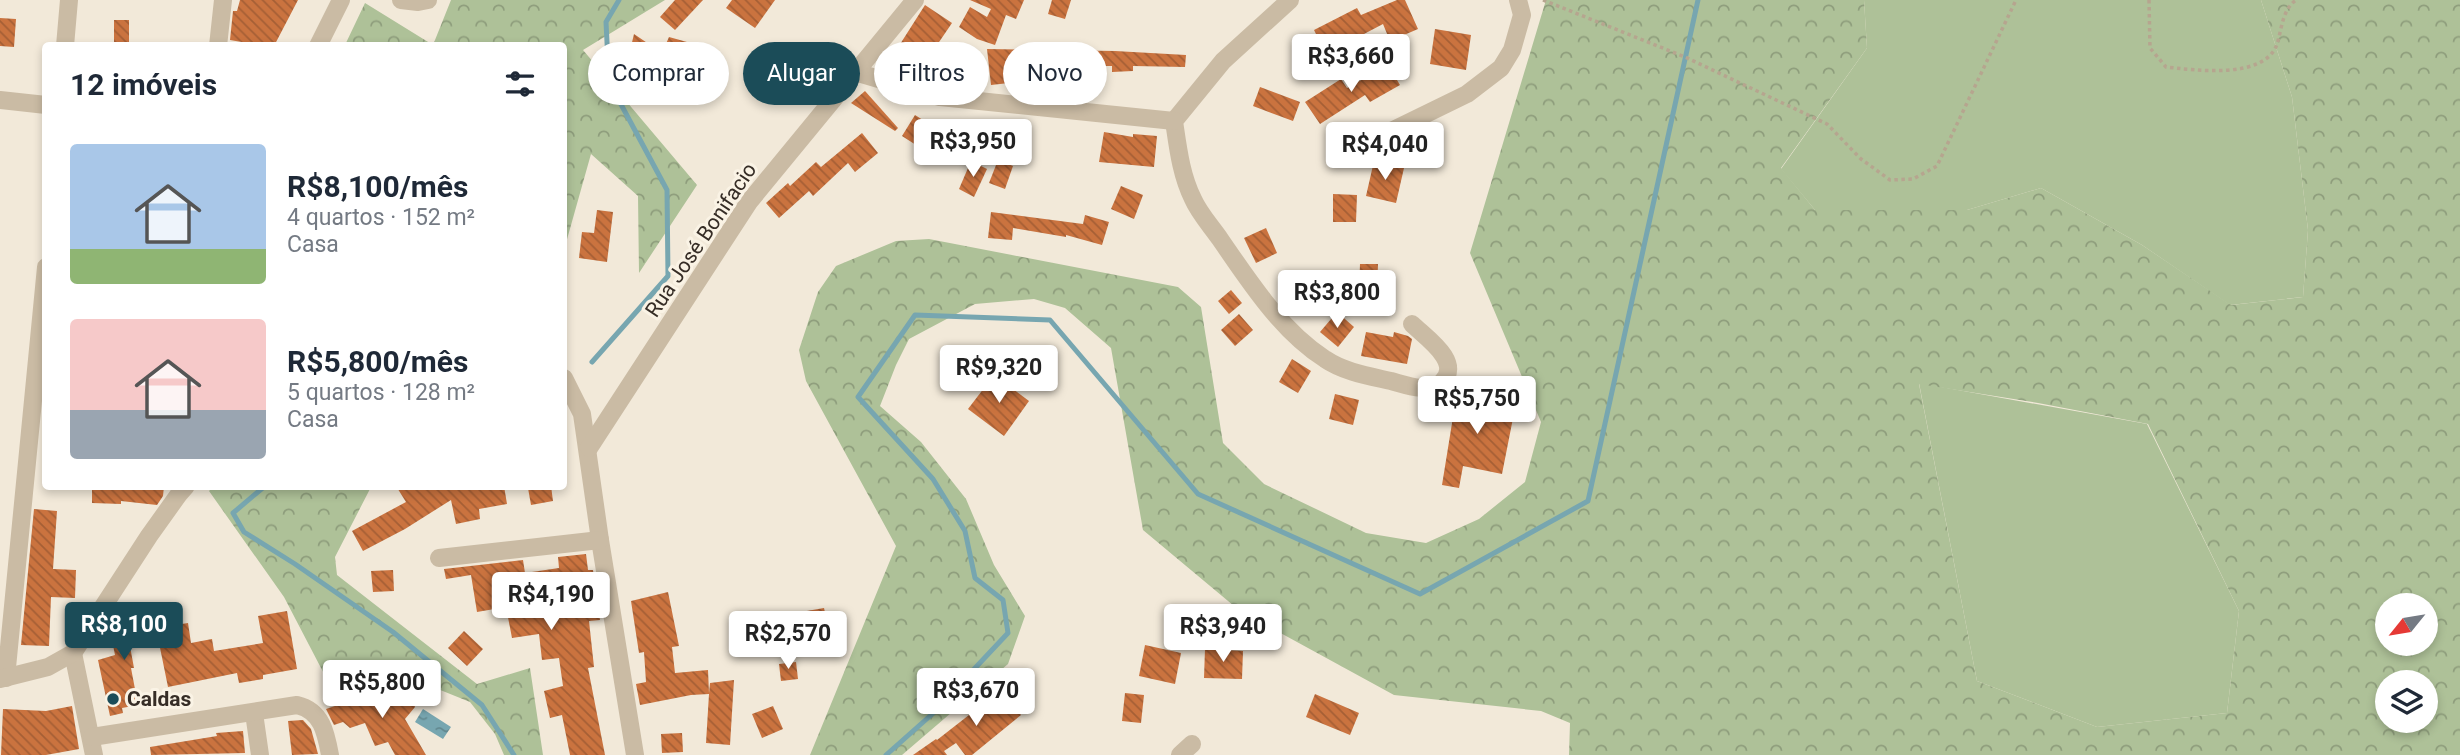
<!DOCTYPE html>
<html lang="pt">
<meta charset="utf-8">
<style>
:root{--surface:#fff;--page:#f6f6f7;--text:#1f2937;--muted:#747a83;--accent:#1b4c58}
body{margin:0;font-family:Roboto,sans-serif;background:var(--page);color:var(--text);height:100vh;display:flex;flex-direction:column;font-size:26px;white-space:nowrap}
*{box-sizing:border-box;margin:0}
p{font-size:23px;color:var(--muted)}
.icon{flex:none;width:38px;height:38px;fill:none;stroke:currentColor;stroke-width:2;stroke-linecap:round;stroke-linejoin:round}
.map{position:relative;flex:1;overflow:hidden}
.sheet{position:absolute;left:42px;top:42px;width:525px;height:448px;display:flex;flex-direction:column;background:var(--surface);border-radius:7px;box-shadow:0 4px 10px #0003}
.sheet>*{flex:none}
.guide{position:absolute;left:588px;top:42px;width:665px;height:63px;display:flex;gap:14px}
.needle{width:46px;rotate:240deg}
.buttons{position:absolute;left:2375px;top:593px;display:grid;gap:14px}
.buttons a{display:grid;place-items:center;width:63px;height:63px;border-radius:50%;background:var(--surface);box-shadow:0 4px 10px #0003;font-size:35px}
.price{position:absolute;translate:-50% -60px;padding:0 16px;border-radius:7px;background:#fff;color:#222;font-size:23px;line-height:46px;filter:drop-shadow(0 2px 4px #0008)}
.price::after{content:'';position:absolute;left:50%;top:42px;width:21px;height:16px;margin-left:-10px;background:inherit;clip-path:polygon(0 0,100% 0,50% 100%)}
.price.current{background:var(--accent);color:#fff}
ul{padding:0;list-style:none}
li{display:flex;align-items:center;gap:21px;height:175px;padding:0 28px}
li span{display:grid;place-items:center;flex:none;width:196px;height:140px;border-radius:7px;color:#555}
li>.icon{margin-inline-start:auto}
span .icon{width:84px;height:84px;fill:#fffc;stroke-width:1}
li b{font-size:30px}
h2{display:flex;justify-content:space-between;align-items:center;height:84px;padding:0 28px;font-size:30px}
.tag{padding:0 24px;border-radius:32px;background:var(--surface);box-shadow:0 4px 10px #0003;font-size:24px;line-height:63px}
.tag.current{background:var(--accent);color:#fff}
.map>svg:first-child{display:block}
.grass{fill:#aec198}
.forest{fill:url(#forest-crowns);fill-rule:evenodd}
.water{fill:url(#water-ripples)}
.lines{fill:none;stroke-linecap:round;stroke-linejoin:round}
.stream{stroke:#77a6b0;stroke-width:5}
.building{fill:url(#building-back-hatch)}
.path{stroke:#b6a58f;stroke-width:3.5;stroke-dasharray:3.5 3.5;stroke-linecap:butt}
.minor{stroke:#cabba4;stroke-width:18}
.poi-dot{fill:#1b4c58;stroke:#faf3e5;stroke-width:2.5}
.labels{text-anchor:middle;stroke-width:6;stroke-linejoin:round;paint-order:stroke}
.street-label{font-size:21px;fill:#362d26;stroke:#faf3e5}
.poi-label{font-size:21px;font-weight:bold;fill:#362d26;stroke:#faf3e5;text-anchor:start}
</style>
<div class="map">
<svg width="2460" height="755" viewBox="0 0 2460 755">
<defs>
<pattern id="forest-crowns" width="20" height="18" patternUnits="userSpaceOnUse" patternTransform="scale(1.75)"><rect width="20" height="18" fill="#aec198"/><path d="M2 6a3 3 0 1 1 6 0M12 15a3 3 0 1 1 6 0" fill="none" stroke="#8e9d7c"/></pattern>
<pattern id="water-ripples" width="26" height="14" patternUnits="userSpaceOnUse" patternTransform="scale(1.75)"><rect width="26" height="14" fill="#77a6b0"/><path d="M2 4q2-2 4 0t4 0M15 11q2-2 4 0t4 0" fill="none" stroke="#62888f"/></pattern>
<pattern id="building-back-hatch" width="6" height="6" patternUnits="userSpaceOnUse" patternTransform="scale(1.75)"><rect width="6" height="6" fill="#ca733f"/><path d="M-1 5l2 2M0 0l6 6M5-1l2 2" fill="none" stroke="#a55f35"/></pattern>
</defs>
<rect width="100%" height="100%" fill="#f2e9d9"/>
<!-- grass -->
<g class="grass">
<path d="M1864,0H2261L2292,97L2308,230L2303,297L2230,305L2142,245L2041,188L1967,210H1815L1781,169L1867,48Z"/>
<path d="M1919,383L2147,424L2239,611L2227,713L2097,727L1977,681Z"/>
</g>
<!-- forest -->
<g class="forest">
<path d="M451,0H665L583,50L697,185L639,273L638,196L591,154L564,250V46L345,45L365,3L433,45Z"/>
<path d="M1546,0H1864L1867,48L1781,168L1815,210H1967L2041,188L2142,245L2231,305L2303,297L2308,230L2292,97L2261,0H2460V755H1569L1570,723L1541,711L1394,695L1240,611L1143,530L1111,348L1065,308L1034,299L975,304L909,339L896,365L880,406L921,442L966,499L994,565L1025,616L1008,664L902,755H810L896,546L806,381L799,350L818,292L836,266L896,241L929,239L1178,287L1201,307L1223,443L1264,484L1366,533L1426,543L1479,519L1525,482L1541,422L1470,253ZM1919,384L2038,403L2148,424L2239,611L2227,713L2097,727L1977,681ZM2387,606H2426V644H2387ZM2426,682V721H2387V682Z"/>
<path d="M213,487H371L335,557L337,575L477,684L530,668L543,755H504L495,734L470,702L408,677L333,691L284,597L209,491Z"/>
</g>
<!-- water -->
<path class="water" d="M423,709L451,727L443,739L415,722Z"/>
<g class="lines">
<!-- stream -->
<g class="stream">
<path d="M592,362L668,276L667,190L609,82L606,22L619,0"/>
<path d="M265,486L233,513L244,532L295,564L393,632L482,705L514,755"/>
<path d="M886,755L930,716L1008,633L1003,600L975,578L965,531L933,479L858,397L915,315L1050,320L1198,494L1420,594L1588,501L1698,0"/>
</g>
</g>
<!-- building -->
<g class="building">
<path d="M240,0H298L274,46H252L253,44L230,40L233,11H237Z"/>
<path d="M675,0H703L675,30L660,17Z"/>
<path d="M732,0H775L755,28L726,8Z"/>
<path d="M970,0H1024L1016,19L1006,15L995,45L977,39L959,27L970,7L987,17L991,9Z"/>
<path d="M1052,0H1071L1065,19L1048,14Z"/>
<path d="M1397,0H1405L1418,29L1390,41L1383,24L1326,54L1314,30L1357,8L1361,15Z"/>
<path d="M925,5L952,23L935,48L932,46L914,76L890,60Z"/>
<path d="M0,18L16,19L14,47L0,46Z"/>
<rect x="114" y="20" width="15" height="24"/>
<path d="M1435,29L1471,35L1466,70L1430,64Z"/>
<path d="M634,34L662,53L669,37L687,42L699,95L668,105L667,96L646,93V87L623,80Z"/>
<path d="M987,49L1115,51L1186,55L1185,67L1133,66V71L1112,72V66H1075L1074,84L1037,82V89L1019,88V82L991,85Z"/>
<path d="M1388,65L1400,85L1370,102L1365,95L1320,124L1305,102L1341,79L1347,88Z"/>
<path d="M1260,87L1300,102L1293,121L1253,106Z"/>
<path d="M865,91L898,128L895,131L851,103Z"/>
<path d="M915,115L953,139L958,129L977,137L965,161L934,147L930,154L902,136Z"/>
<path d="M1104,132L1133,137V134L1157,136L1154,167L1099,162Z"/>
<path d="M862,133L878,153L855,172L848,163L813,196L809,191L779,218L766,203L788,183L790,186L816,162L821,167Z"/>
<path d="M998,160L1013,166L1005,189L989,183Z"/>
<path d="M971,161L987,169L974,197L959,189Z"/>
<path d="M1374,161L1404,168L1396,203L1366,196Z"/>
<path d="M1121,186L1143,195L1134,219L1111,209Z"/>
<path d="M1333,194L1357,195L1356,222H1333Z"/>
<path d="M597,210L613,212L607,262L579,258L582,232L594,233Z"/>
<path d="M991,212L1083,224L1085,215L1109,222L1102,245L1066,235V237L1013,228L1012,240L988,238Z"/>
<path d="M1266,228L1277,253L1256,263L1244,238Z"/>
<path d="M1360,264H1378L1377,291L1359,290Z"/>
<path d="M1231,290L1242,303L1229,314L1218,301Z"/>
<path d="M1337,312L1354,327L1338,347L1320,332Z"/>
<path d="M1239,314L1253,330L1235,346L1221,330Z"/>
<path d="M1366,332L1393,337L1394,332L1408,336L1412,339L1407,364L1361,356Z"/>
<path d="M1292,359L1311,371L1298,393L1279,382Z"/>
<path d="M994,375L1029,401L1004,436L968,409Z"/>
<path d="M1459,380L1476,383L1474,400L1515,408L1502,474L1463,466L1459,488L1442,485Z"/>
<path d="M1335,394L1359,400L1353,425L1329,419Z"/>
<path d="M92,486H164L163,496L157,505L121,501V504L92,503Z"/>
<path d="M396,486H504L507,504L479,509L480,519L456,524L451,500L405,529L363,551L352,531L406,502Z"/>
<path d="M551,486L553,501L531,505L528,488Z"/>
<path d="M34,509L57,511L53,569L76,570L75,598L51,597L49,646L21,645Z"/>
<path d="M586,554L588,570H593L600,620L589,621L594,667L588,668L605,755H570L562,715L550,718L544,691L563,686L559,658L542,660L539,634L512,638L506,607L477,612L471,575L446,579L444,569L523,560L525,573L559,568L558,557Z"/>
<path d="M393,570L394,591L373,592L371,571Z"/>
<path d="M668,592L679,646L672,647L675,673L708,670L709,693L710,683L734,680L730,745L706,743L709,694L691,695L640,705L636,684L646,682L644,652L639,653L631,601Z"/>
<path d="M150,608L156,635L129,641L134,668H131L138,705L122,708L123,713L110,716L98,660L115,655L113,645H110L128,613Z"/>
<path d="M824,608L831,640L808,645L801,612Z"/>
<path d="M287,611L297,669L263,675V679L239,683L237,673L168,687L156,628L188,623L191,643L212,639L214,651L263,643L258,616Z"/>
<path d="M464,631L483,649L467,666L448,648Z"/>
<path d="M1145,645L1181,653L1175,684L1139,676Z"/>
<path d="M1205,649L1243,651L1242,679L1204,678Z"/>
<path d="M796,662L798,679L781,681L779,664Z"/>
<path d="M382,690L383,695L401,691L412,695L415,707L405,719L426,755H395L388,742L375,746L365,723L350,728L343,722L334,725L326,709Z"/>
<path d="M1001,690L1021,715L972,755H965L956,743L944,751L947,755H913L936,739L937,740Z"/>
<path d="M1125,693L1144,695L1141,723L1122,721Z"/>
<path d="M1315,694L1359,713L1350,735L1306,717Z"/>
<path d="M72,706L79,749L46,755H1L3,709L46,711Z"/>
<path d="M773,706L783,729L762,738L752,714Z"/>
<path d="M303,720L311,729L318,754L292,755L288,721Z"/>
<path d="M243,731L245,753L151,755L150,747L217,736L216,733Z"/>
<path d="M682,733L683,752L662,753L661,734Z"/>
</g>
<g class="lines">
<!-- path -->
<g class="path">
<path d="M1543,0L1685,57L1827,124L1861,159L1890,180L1913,179L1937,166L2016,0"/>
<path d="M2149,0L2150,48L2166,67C2194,70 2265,80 2277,44C2282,29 2282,10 2296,0"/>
</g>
<!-- minor -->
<g class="minor">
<path d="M401,0L418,2L428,0"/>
<path d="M1290,0L1223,61L1174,121C1178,148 1181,175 1193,199C1199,213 1211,226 1220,239C1249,281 1281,331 1325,359C1344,372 1369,376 1391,381C1406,385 1428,394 1442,382C1463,362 1425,337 1412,324"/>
<path d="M65,46L69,0"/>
<path d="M218,46L223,0"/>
<path d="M318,46L341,0"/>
<path d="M855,72L940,97L1174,121"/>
<path d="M0,100L46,105"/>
<path d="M1342,155L1467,94L1501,68L1512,50L1522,15L1518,0"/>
<path d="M564,378L582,414L600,540L635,755"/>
<path d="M589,448L749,202L915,0"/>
<path d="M439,558L600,540"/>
<path d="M73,653L94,755"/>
<path d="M6,678L46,267"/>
<path d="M0,679L48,667L73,653L149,536L179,494L186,486"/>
<path d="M254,713L260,755"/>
<path d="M92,737L297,705C322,711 326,733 330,755"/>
<path d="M1180,755L1192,744"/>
</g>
</g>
<!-- markers -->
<circle class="poi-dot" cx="113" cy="699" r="7"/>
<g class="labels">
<!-- street labels -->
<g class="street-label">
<text transform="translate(701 240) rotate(-56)" y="7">Rua José Bonifacio</text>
</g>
<!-- poi labels -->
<g class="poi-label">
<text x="127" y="706">Caldas</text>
</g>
</g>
</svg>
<div class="buttons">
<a><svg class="needle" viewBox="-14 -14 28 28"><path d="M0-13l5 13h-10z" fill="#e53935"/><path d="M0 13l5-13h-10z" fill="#747a83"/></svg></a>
<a><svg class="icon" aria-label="layers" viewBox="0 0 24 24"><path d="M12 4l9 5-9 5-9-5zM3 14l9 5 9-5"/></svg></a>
</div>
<b class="price" style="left:1351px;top:94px">R$3,660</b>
<b class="price" style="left:973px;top:179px">R$3,950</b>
<b class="price" style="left:1385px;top:182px">R$4,040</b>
<b class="price" style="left:1337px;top:330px">R$3,800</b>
<b class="price" style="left:999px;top:405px">R$9,320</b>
<b class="price" style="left:1477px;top:436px">R$5,750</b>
<b class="price" style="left:551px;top:632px">R$4,190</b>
<b class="price current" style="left:124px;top:662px">R$8,100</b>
<b class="price" style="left:1223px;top:664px">R$3,940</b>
<b class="price" style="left:788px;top:671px">R$2,570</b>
<b class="price" style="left:382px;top:720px">R$5,800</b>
<b class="price" style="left:976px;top:728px">R$3,670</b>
<div class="guide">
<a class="tag">Comprar</a>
<a class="tag current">Alugar</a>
<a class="tag">Filtros</a>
<a class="tag">Novo</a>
</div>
<section class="sheet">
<h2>12 imóveis<svg class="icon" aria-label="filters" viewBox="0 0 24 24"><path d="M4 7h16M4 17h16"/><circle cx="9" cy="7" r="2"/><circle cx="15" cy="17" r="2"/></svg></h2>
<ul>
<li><span style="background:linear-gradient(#a9c7e8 75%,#8fb573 0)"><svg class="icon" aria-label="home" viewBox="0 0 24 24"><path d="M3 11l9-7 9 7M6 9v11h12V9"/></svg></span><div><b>R$8,100/mês</b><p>4 quartos · 152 m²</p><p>Casa</p></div></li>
<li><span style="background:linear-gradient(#f6c9c9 65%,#9aa5b1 0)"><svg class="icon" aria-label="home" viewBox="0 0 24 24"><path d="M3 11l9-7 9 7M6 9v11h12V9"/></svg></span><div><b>R$5,800/mês</b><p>5 quartos · 128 m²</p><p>Casa</p></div></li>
</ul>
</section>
</div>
